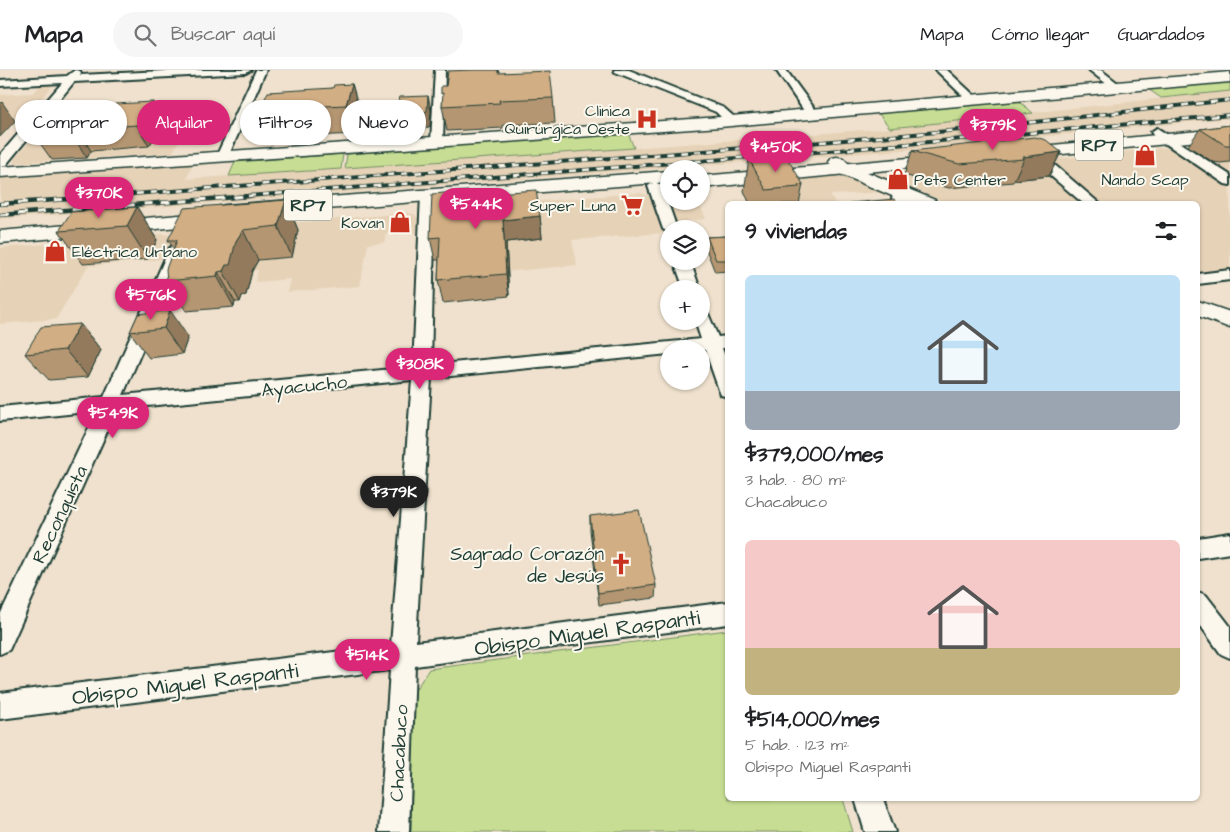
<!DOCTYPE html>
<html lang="es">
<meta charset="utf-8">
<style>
:root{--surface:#fff;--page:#f6f6f6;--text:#202124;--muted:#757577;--line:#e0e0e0;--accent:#db2777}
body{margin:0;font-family:"Architects Daughter",sans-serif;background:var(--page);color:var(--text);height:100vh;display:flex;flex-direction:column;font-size:19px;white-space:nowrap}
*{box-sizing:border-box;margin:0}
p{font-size:16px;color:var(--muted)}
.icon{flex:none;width:28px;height:28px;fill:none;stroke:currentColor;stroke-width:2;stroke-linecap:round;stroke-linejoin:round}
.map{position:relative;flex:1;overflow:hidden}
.panel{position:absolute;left:725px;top:131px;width:475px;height:600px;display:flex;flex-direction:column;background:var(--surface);border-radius:8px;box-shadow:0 1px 4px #0004}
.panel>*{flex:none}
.top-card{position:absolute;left:15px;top:30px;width:475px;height:45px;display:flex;gap:10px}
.buttons{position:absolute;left:660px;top:90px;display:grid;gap:10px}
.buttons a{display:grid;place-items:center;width:50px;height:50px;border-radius:50%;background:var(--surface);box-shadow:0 1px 4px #0004;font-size:25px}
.price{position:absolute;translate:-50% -42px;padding:0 11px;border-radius:18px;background:var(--accent);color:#fff;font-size:16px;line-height:32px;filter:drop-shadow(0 1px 2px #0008)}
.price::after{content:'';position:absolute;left:50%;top:30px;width:15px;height:11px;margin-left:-8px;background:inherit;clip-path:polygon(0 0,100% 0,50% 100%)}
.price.active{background:#222;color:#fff}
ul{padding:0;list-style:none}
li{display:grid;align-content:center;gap:10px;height:265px;padding:0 20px}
li span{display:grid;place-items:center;height:155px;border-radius:8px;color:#555}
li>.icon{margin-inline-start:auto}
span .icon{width:90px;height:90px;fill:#fffc;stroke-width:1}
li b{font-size:21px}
h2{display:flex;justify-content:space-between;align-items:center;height:60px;padding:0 20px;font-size:21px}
.chip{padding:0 18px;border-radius:22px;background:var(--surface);box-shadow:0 1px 4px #0004;font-size:18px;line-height:45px}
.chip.active{background:var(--accent);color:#fff}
header{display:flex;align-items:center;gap:30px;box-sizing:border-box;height:70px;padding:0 25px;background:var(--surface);border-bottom:1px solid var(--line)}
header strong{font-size:24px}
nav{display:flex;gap:28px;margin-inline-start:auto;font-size:18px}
.search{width:350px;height:45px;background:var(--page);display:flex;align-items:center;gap:12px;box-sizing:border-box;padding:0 18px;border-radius:28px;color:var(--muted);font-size:19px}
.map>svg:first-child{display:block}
.built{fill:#e6d2b7}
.green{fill:#c6dd93;stroke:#728d64}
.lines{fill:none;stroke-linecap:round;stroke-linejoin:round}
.street-casing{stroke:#1f3d34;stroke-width:4}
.secondary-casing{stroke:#1f3d34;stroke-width:3}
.primary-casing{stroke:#1f3d34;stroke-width:3}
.street{fill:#fbf7ec;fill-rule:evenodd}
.secondary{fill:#fbf7ec;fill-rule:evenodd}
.primary{fill:#fbf7ec;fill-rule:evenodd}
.rail-far1-casing{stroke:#1f3d34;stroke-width:4}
.rail-casing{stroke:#1f3d34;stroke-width:4.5}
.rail-far1{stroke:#fbf7ec;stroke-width:2.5;stroke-dasharray:7;stroke-linecap:butt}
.rail{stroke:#fbf7ec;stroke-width:3;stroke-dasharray:9;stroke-linecap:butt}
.wall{fill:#b59672;stroke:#1f3d34}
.shaded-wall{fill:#937a5c;stroke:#1f3d34}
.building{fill:#d2ae84;stroke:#1f3d34}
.labels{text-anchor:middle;stroke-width:4;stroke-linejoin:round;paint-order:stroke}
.far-poi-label{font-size:16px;fill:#1f3d34;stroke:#fbf7ec;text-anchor:end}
.shield{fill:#fbf7ec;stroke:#61756b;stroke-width:1}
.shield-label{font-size:18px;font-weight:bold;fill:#1f3d34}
.street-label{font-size:19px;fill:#1f3d34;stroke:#fbf7ec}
.poi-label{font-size:19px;fill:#1f3d34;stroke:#fbf7ec;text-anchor:end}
.near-street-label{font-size:22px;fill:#1f3d34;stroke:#fbf7ec}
</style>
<header>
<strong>Mapa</strong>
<div class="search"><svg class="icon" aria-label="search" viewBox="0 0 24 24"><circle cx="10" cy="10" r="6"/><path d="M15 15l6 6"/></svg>Buscar aquí</div>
<nav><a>Mapa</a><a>Cómo llegar</a><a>Guardados</a></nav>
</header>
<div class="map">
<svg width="1230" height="762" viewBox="0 0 1230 762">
<rect width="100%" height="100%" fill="#efe1cd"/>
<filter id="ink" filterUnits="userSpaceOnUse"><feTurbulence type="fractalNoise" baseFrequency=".02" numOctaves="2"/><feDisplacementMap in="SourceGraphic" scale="10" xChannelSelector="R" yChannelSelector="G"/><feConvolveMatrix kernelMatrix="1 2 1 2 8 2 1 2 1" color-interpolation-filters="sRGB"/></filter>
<g filter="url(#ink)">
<!-- built -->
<g class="built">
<path d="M41,15L52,16L23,51L0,52V25L33,23Z"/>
<path d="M1230,21V48L928,78L0,149L1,107L192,94L187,109L634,78L890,58Z"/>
<path d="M196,41L172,83L14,93V89L49,49Z"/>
<path d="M1230,71V202L1198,206V134H950L891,110L892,106Z"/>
<path d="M842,106L889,122L830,125L836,134H794L780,111Z"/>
<path d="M639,123L647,125L653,129L664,163L572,170L577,195L437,208L441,149L458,138Z"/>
<path d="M669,131H698L706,149L676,152Z"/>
<path d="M408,143L414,144L418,148L417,163L394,165V162L386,163L385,172L368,174L360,216L288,222L291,209L255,212L258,200L171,208L206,160Z"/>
<path d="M164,164L169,165L172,169L162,189L88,196L56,249L0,254V178Z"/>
</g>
<!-- green -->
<g class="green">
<path d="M1230,10V21L1161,28L1148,19Z"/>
<path d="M1019,31L1033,43L890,58L878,43Z"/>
<path d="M628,63L634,78L345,98L347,84Z"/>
<path d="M343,84L341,99L229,106L235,92Z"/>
<path d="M727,560L728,729H843L853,762H411L414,622L429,599Z"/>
</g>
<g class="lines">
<!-- street casing -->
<g class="street-casing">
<g id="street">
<path d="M75,0L80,1L81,3L80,5L184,0H251L246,3L74,12L5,96L0,97V85L62,13L0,16V10L67,6Z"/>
<path d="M256,0H266L228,87L222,91L217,90L216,87Z"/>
<path d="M435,0H445L443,72L437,76L431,72Z"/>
<path d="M614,0H629L724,38L733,46L731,55H723L721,47L716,42L615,2Z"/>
<path d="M776,0H786L819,45L817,48H809Z"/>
<path d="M936,0H947L977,28L979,30L977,32H969Z"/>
<path d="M1089,0H1101L1123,17L1117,20L1113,19Z"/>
<path d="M1157,58L1230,105V115L1225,114L1153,65L1151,62Z"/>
<path d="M1031,78L1036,79L1100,134H1084L1026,85L1025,82Z"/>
<path d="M655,112L662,116L677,159H669V163L663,159L648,116Z"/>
<path d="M900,119L907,123L905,134H891L893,123Z"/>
<path d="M428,121L435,125L431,295L701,269L695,251H701V240L707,241L718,267L728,266V278H722L728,294V327L721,325L719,320L705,280L701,281V279H669V284L431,308L416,572L728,532V554L415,596L409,762H379L390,600L0,649V623L391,575L412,310L117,339L9,580L0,584V545L97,341L0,351V337L104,327L169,179L172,176H182L185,179L123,325L413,297L421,125Z"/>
<path d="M674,191H690L700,219H684Z"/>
<path d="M1230,200V210L1198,214V204Z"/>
<path d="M1230,463V483L1198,488V468Z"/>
<path d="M1198,522L1206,525L1230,556V588L1221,584L1198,552Z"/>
<path d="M855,729H883L895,762H865Z"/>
</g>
</g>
<!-- secondary casing -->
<g class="secondary-casing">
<g id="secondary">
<path d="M1230,2V12L720,57L0,107V97L720,47Z"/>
<path d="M837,87L843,88L850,95L935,130L937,134H911L838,103L828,92L831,88Z"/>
<path d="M1198,231L1230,242V258L1198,246Z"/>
</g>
</g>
<!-- primary casing -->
<g class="primary-casing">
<g id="primary">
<path d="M1230,58V68L1021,88L1015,87L1012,83L1015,79L1021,78Z"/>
<path d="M944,85L950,86L953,90L950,94L701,118V106Z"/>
<path d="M669,101V112L225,147L190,156L0,173V161L190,144L225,135Z"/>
</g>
</g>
<!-- street -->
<use href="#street" class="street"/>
<!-- secondary -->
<use href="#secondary" class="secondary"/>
<!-- primary -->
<use href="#primary" class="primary"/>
<!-- rail-far1 casing -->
<g class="rail-far1-casing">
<g id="rail-far1">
<path d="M94,127L798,74L972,59L1230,30"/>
<path d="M234,127L828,81L1230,45"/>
</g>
</g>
<!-- rail casing -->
<g class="rail-casing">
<g id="rail">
<path d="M0,134L110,126"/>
<path d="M0,145L250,126"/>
</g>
</g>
<!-- rail-far1 -->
<use href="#rail-far1" class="rail-far1"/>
<!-- rail -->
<use href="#rail" class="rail"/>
</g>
<!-- wall -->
<g class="wall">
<path d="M498,0L499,3L553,28L555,53L503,55V58L447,61L442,36L446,16Z"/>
<path d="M352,14L360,42L355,64L272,68L260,39L333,18Z"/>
<path d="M428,26L431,41L430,56L409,67H399L398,64H397L393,49Z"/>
<path d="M62,41L164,53L149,76L91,81L87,88L52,90L37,69Z"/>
<path d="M1230,55V92L1220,93L1213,92L1188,76L1200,59Z"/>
<path d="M912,81L1061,82L1049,106L1014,110L1013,112L949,118L904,105Z"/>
<path d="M749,89L803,114L799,134H750L744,121Z"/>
<path d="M470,125L540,146L542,168L506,172L509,226L443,233L438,210L439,190H435L430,168Z"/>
<path d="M286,130L298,160L292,187L258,190L252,201L246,225L242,226L240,232H235L234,237L186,241L167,211L174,179L168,170Z"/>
<path d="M137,137L157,170L148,189L83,194L59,161Z"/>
<path d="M728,166V201L715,202L706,179L707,167Z"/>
<path d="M138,244L188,267L182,284L149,288L130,262Z"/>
<path d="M80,254L101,280L88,307L49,310L25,284Z"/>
<path d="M590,446L656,515L655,528L599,535L590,460Z"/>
</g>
<!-- shaded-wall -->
<g class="shaded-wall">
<path d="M352,14L360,42L355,64L346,35Z"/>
<path d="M428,26L431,41L430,56L409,67L406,51Z"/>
<path d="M2,32L15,51L0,67V34Z"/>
<path d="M153,32L164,53L149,76L137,55Z"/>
<path d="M78,59L91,81L87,88L73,66Z"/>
<path d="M1061,82L1049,106L1014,110L1024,89L1023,87Z"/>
<path d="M286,130L298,160L292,187L278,156Z"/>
<path d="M137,137L157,170L148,189L127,156Z"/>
<path d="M540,146L542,168L506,172L509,226L506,204L503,150Z"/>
<path d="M243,160L258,190L252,201L246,225L242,226L240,232L223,201L236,171Z"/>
<path d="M218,202L235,232L234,237L217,206Z"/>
<path d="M170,240L188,267L182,284L164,258Z"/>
<path d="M80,254L101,280L88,307L65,280Z"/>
</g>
<!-- building -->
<g class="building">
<path d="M473,0H498V3L550,1L553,28L499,30L500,33L442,36L443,23L441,24V16H446L448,1Z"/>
<path d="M352,14L346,35L260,39L268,22L333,18L334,15Z"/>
<path d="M428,26L427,41L406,51L395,52L396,49H393L400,27Z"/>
<path d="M153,32L137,55L78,59L73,66L37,69L62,41L113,39L116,34Z"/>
<path d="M1230,55V75H1225L1200,59Z"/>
<path d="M1035,67L1046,70L1061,82L1023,87L1024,89L959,94L912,81Z"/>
<path d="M786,86L803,114L798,115L799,117L766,120L749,89Z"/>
<path d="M536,120L540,146L503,150L506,204L438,210L440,167L430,168L432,124L469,121L470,125Z"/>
<path d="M894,129L898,134H851V133Z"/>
<path d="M286,130L278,156L243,160L236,171L230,195H226L223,201L218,202L217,206L167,211L166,199L177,170H168L184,138Z"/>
<path d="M137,137L127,156L59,161L71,142Z"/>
<path d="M728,166V190H716L707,167Z"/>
<path d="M170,240L164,258L130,262L138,244Z"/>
<path d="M80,254L65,280L25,284L41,257Z"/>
<path d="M639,440L656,515L598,523L590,446Z"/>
</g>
</g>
<!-- icons -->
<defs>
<g id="hospital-bare" transform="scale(1.725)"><path d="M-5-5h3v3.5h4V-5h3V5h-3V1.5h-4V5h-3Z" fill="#c8321e" stroke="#fbf7ec" stroke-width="2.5" paint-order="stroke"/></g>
<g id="shop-bare" transform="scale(1.725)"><path d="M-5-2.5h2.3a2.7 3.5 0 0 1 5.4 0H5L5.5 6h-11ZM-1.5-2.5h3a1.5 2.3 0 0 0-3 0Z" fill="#c8321e" stroke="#fbf7ec" stroke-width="2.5" paint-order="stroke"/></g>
<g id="supermarket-bare" transform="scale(1.725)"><path d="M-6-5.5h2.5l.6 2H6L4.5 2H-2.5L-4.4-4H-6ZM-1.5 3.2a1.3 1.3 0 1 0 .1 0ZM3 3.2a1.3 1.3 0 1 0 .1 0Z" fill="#c8321e" stroke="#fbf7ec" stroke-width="2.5" paint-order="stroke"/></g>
<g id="church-bare" transform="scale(1.725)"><path d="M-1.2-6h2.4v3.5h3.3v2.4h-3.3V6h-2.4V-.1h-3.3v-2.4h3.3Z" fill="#c8321e" stroke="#fbf7ec" stroke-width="2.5" paint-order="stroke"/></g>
</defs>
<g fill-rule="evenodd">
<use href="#hospital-bare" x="647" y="49"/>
<use href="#shop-bare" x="1145" y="85"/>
<use href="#shop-bare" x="898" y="109"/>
<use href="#supermarket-bare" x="632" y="135"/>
<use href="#shop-bare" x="400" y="152"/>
<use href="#shop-bare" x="55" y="181"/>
<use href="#church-bare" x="621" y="494"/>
</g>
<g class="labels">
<!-- far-poi labels -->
<g class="far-poi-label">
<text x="630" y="46">Clinica<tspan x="630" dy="18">Quirúrgica Oeste</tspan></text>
<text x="914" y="115" text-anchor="start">Pets Center</text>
<text x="1145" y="115" text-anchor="middle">Nando Scap</text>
<text x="616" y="141">Super Luna</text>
<text x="384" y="158">Kovan</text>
<text x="72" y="187" text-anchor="start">Eléctrica Urbano</text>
</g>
<!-- shield labels -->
<g class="shield">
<rect x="1075" y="59.5" width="48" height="31" rx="4"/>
<rect x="284" y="119.5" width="48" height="31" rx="4"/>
</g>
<g class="shield-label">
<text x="1099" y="81">RP7</text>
<text x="308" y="141">RP7</text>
</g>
<!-- street labels -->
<g class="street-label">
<text transform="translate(304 315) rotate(-6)" y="7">Ayacucho</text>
<text transform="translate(59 444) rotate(-65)" y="7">Reconquista</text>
<text transform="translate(398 683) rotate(-87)" y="7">Chacabuco</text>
</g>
<!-- poi labels -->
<g class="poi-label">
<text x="604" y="490">Sagrado Corazón<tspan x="604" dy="22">de Jesús</tspan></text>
</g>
<!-- near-street labels -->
<g class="near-street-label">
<text transform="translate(587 562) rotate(-8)" y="8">Obispo Miguel Raspanti</text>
<text transform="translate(185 613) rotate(-7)" y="8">Obispo Miguel Raspanti</text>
</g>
</g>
</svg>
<div class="buttons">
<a><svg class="icon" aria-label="locate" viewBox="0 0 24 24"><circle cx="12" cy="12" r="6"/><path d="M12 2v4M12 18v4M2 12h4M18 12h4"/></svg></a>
<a><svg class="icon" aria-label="layers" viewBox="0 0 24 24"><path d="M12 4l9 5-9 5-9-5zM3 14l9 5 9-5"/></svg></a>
<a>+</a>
<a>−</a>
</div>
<b class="price" style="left:993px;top:81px">$379K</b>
<b class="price" style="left:776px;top:103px">$450K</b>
<b class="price" style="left:99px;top:149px">$370K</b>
<b class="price" style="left:476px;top:160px">$544K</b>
<b class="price" style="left:151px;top:251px">$576K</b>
<b class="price" style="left:420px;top:320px">$308K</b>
<b class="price" style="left:113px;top:369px">$549K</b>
<b class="price active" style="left:394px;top:448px">$379K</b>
<b class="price" style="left:367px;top:611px">$514K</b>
<div class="top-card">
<a class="chip">Comprar</a>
<a class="chip active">Alquilar</a>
<a class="chip">Filtros</a>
<a class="chip">Nuevo</a>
</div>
<section class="panel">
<h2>9 viviendas<svg class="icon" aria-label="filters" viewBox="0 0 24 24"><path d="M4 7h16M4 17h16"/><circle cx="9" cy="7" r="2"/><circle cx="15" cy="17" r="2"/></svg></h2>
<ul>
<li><span style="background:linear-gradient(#bfe0f5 75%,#9aa5b1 0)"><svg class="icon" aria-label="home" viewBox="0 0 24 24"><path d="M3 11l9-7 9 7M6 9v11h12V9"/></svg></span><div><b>$379,000/mes</b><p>3 hab. · 80 m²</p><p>Chacabuco</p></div></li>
<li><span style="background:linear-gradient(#f6c9c9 70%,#c2b280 0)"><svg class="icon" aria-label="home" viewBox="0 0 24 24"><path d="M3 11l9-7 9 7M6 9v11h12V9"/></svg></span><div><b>$514,000/mes</b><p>5 hab. · 123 m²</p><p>Obispo Miguel Raspanti</p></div></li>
</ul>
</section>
</div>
